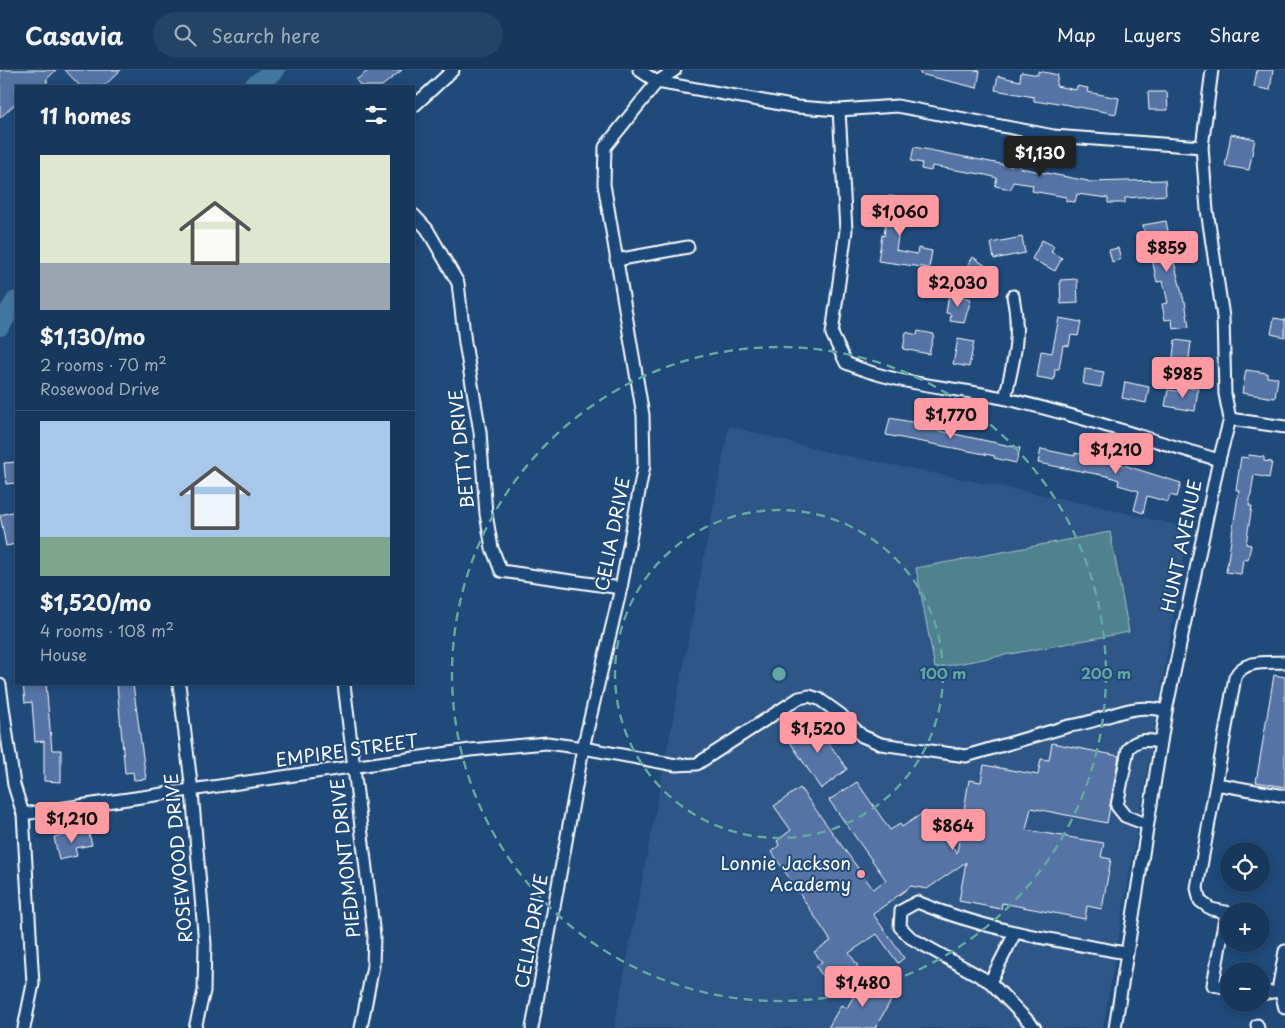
<!DOCTYPE html>
<meta charset="utf-8">
<style>
:root{--surface:#17385c;--page:#244365;--text:#f1f3f6;--muted:#9eacbb;--line:#365272;--accent:#ff9aa2}
body{margin:0;font-family:"Playpen Sans",sans-serif;background:var(--page);color:var(--text);height:100vh;display:flex;flex-direction:column;font-size:19px;white-space:nowrap}
*{box-sizing:border-box;margin:0}
p{font-size:16px;color:var(--muted)}
.icon{flex:none;width:28px;height:28px;fill:none;stroke:currentColor;stroke-width:2;stroke-linecap:round;stroke-linejoin:round}
.map{position:relative;flex:1;overflow:hidden}
.panel{position:absolute;left:15px;top:15px;width:400px;height:600px;display:flex;flex-direction:column;background:var(--surface);border-radius:0px;box-shadow:0 2px 8px #0003,0 0 0 1px var(--line)}
.panel>*{flex:none}
.tools{position:absolute;left:1220px;top:772px;display:grid;gap:10px}
.tools a{display:grid;place-items:center;width:50px;height:50px;border-radius:50%;background:var(--surface);box-shadow:0 2px 8px #0003,0 0 0 1px var(--line);font-size:25px}
.price{position:absolute;translate:-50% -42px;padding:0 11px;border-radius:5px;background:var(--accent);color:#111;font-size:16px;line-height:32px;filter:drop-shadow(0 1px 2px #0008)}
.price::after{content:'';position:absolute;left:50%;top:30px;width:15px;height:11px;margin-left:-8px;background:inherit;clip-path:polygon(0 0,100% 0,50% 100%)}
.price.active{background:#222;color:#fff}
ul{padding:0;list-style:none}
li{display:grid;align-content:center;gap:10px;height:265px;padding:0 25px}
li+li{border-top:1px solid var(--line)}
li span{display:grid;place-items:center;height:155px;border-radius:0px;color:#555}
li>.icon{margin-inline-start:auto}
span .icon{width:90px;height:90px;fill:#fffc;stroke-width:1}
li b{font-size:21px}
h2{display:flex;justify-content:space-between;align-items:center;height:60px;padding:0 25px;font-size:21px}
header{display:flex;align-items:center;gap:30px;box-sizing:border-box;height:70px;padding:0 25px;background:var(--surface);border-bottom:1px solid var(--line)}
header strong{font-size:24px}
nav{display:flex;gap:28px;margin-inline-start:auto;font-size:18px}
.search{width:350px;height:45px;background:var(--page);display:flex;align-items:center;gap:12px;box-sizing:border-box;padding:0 18px;border-radius:28px;color:var(--muted);font-size:19px}
.map>svg:first-child{display:block}
.built{fill:#2f5687}
.green{fill:#4f828e;stroke:#a7c0c6}
.lines{fill:none;stroke-linecap:round;stroke-linejoin:round}
.river{stroke:#42779f;stroke-width:20}
.building{fill:#5573a4;stroke:#fff}
.minor-casing{stroke:#fff;stroke-width:15}
.minor{stroke:#1f4a7a;stroke-width:11}
.ring{fill:none;stroke:#63a6a1;stroke-width:2.5;stroke-dasharray:9 6}
.poi-dot{fill:#ff9aa2;stroke:#1f4a7a;stroke-width:2}
.labels{text-anchor:middle;stroke-width:4;stroke-linejoin:round;paint-order:stroke}
.street-label{font-size:18px;fill:#fff;stroke:#1f4a7a}
.poi-label{font-size:18px;fill:#fff;stroke:#1f4a7a;text-anchor:end}
.centre{fill:#63a6a1;stroke:#1f4a7a;stroke-width:2.5}
.ring-label{font-size:15px;text-anchor:middle;font-weight:bold;fill:#63a6a1;stroke:#1f4a7a;stroke-width:4;stroke-linejoin:round;paint-order:stroke}
</style>
<header>
<strong>Casavia</strong>
<div class="search"><svg class="icon" aria-label="search" viewBox="0 0 24 24"><circle cx="10" cy="10" r="6"/><path d="M15 15l6 6"/></svg>Search here</div>
<nav><a>Map</a><a>Layers</a><a>Share</a></nav>
</header>
<div class="map">
<svg width="1285" height="958" viewBox="0 0 1285 958">
<rect width="100%" height="100%" fill="#1f4a7a"/>
<filter id="ink" filterUnits="userSpaceOnUse"><feTurbulence type="fractalNoise" baseFrequency=".02" numOctaves="2"/><feDisplacementMap in="SourceGraphic" scale="10" xChannelSelector="R" yChannelSelector="G"/><feConvolveMatrix kernelMatrix="1 2 1 2 8 2 1 2 1" color-interpolation-filters="sRGB"/></filter>
<g filter="url(#ink)">
<!-- built -->
<path class="built" d="M729,356L823,381L1088,434L1189,458L1103,958H614Z"/>
<!-- green -->
<path class="green" d="M1110,462L1129,562L935,598L916,498Z"/>
<g class="lines">
<!-- river -->
<g class="river">
<path d="M254,16L275,0"/>
<path d="M0,256L16,231"/>
</g>
</g>
<!-- building -->
<g class="building">
<path d="M0,0H56L46,10L48,11L43,16H16V33L0,48Z"/>
<path d="M65,0H121L104,16H80Z"/>
<path d="M369,0H402L382,16H361L356,10Z"/>
<path d="M920,0H975L980,1L977,18L920,4Z"/>
<path d="M1257,0H1273L1270,20L1254,17Z"/>
<path d="M1038,1L1058,5L1056,16L1076,20L1077,16L1088,18L1087,22L1119,28L1116,44L1047,31V33L1034,31V27L995,20L998,6L1020,11L1021,2L1038,5Z"/>
<path d="M1148,22H1167L1168,40H1149Z"/>
<path d="M1231,64L1255,69L1249,100L1225,96Z"/>
<path d="M914,77L1011,96L1012,86L1022,88L1020,98L1088,111V112L1165,110L1166,125L1125,128V133H1108V128L1077,124L1075,132L1066,131V127L1032,121L1033,115L1013,112L1011,119L995,116L997,108L986,105L932,96L931,101L921,99L922,93L911,91Z"/>
<path d="M889,126L904,128L902,137L915,139L913,155L900,154L896,180L917,184L918,178L932,181L929,198L878,191L882,165L884,166Z"/>
<path d="M1166,151L1174,192L1184,231H1185L1189,257L1173,259L1172,249L1165,250L1162,234L1168,233L1163,211L1157,212L1148,171L1146,172L1143,155Z"/>
<path d="M1022,167L1025,183L994,189L991,173Z"/>
<path d="M1042,170L1054,176L1051,182L1062,188L1055,201L1032,189Z"/>
<path d="M1118,178L1121,189L1112,192L1109,180Z"/>
<path d="M973,187L986,196L971,218L958,210Z"/>
<path d="M1077,209L1078,233L1061,234L1060,210Z"/>
<path d="M949,225L971,229L964,253L950,251L951,244L946,243Z"/>
<path d="M1059,248L1081,252L1078,266L1071,265L1069,276L1063,275L1059,299H1055L1054,310L1037,307L1041,281L1052,283Z"/>
<path d="M1274,248L1285,250V267L1271,264Z"/>
<path d="M918,261L934,264L929,284L903,279L906,262L917,265Z"/>
<path d="M958,269L974,272L969,297L953,294Z"/>
<path d="M1175,270L1191,272L1188,296L1172,294Z"/>
<path d="M1085,299L1104,302L1101,317L1083,314Z"/>
<path d="M1246,300L1267,303V307L1278,308L1275,328L1242,323Z"/>
<path d="M1125,312L1149,317L1146,333L1122,328Z"/>
<path d="M1184,317L1198,319L1195,341L1165,336L1168,320L1184,322Z"/>
<path d="M890,348L917,353V356L1020,378L1016,393L994,388L995,386L886,365Z"/>
<path d="M1041,379L1075,386V383L1101,388L1181,413L1177,427L1170,425L1168,432L1147,426L1143,443L1134,440L1139,421L1118,415L1119,410L1107,406L1038,393Z"/>
<path d="M1249,385L1264,387V391L1272,392L1269,408L1254,405L1249,436H1252L1246,474L1251,475L1248,490L1243,489L1241,504L1226,502L1239,420H1236L1241,387L1248,388Z"/>
<path d="M16,392V413L6,414L4,393Z"/>
<path d="M16,441V474L6,476L0,445Z"/>
<path d="M1274,605L1285,607V717L1256,712Z"/>
<path d="M23,614H46L52,680H61V712L44,711V671L35,672L32,632L25,633Z"/>
<path d="M117,614H133L146,709L134,710L133,702L125,703Z"/>
<path d="M812,649L847,699L821,719L790,672L800,665L797,660Z"/>
<path d="M1052,673L1119,686L1107,753L1031,738L1026,760L1104,773L1101,787L1111,789L1102,839L1087,836L1085,849L1002,833L1001,839L959,831L966,792L927,819L911,816L873,844L904,888L898,893L877,864L849,883L858,896L828,915L816,896L822,892L814,882L831,871L772,782L779,775L777,771L791,760L774,736L800,718L873,819L886,810L829,730L857,712L890,760L900,754L902,757L926,741L957,783L969,710L981,712L984,695L1038,705L1041,689L1049,690Z"/>
<path d="M88,760L92,775L75,778L77,786L59,790L54,767Z"/>
<path d="M863,910L881,918L893,927L875,958H828L841,935L847,938Z"/>
</g>
<g class="lines">
<!-- minor casing -->
<g class="minor-casing">
<g id="minor">
<path d="M639,0L657,12L797,37L839,40L897,36L1054,66L1202,77"/>
<path d="M414,36L453,0"/>
<path d="M839,40L846,160L832,264L846,293C896,315 950,316 1002,328C1075,344 1147,369 1219,390"/>
<path d="M414,145L427,159L458,213L465,273L480,362L486,444L492,478L501,501L621,518"/>
<path d="M616,190L688,177"/>
<path d="M1005,328C1014,291 1021,264 1013,226"/>
<path d="M1230,349L1285,357"/>
<path d="M179,614L192,721L205,874L204,921L195,958"/>
<path d="M344,614L374,866L373,896L361,958"/>
<path d="M0,615L14,715L23,744L33,914L24,958"/>
<path d="M1216,714L1235,607C1244,589 1267,593 1285,592"/>
<path d="M23,744L470,680L547,673L583,678L676,695L697,694L799,628L809,626L819,629L840,644L862,666L881,674L966,686L1069,656C1105,652 1128,631 1166,641"/>
<path d="M1146,754L1125,746L1117,736L1128,679C1137,668 1147,670 1160,672"/>
<path d="M1285,881L1279,915L1285,938"/>
<path d="M990,912L1015,863"/>
<path d="M1229,918L1213,915L1226,842L1211,839L1200,831L1197,818L1216,714L1285,726"/>
<path d="M1261,924L1285,920"/>
<path d="M1257,955L1258,958"/>
<path d="M532,958L583,678L621,518L644,395L643,345L604,114L605,77L657,12L675,0"/>
<path d="M1035,958L990,912L911,868L900,857L901,841L917,832C984,860 1054,870 1125,883"/>
<path d="M1115,958L1166,641L1219,390L1230,349L1225,324L1223,247L1207,140L1202,77L1212,0"/>
</g>
</g>
<!-- minor -->
<use href="#minor" class="minor"/>
</g>
</g>
<!-- distance rings -->
<g class="ring">
<circle cx="779" cy="604" r="164"/>
<circle cx="779" cy="604" r="327"/>
</g>
<!-- markers -->
<circle class="poi-dot" cx="861" cy="804" r="5"/>
<g class="labels">
<!-- street labels -->
<g class="street-label">
<text transform="translate(462 379) rotate(-96)" y="6">BETTY DRIVE</text>
<text transform="translate(613 464) rotate(-79)" y="6">CELIA DRIVE</text>
<text transform="translate(1182 476) rotate(-78)" y="6">HUNT AVENUE</text>
<text transform="translate(347 681) rotate(-8)" y="6">EMPIRE STREET</text>
<text transform="translate(179 788) rotate(-95)" y="6">ROSEWOOD DRIVE</text>
<text transform="translate(346 788) rotate(-96)" y="6">PIEDMONT DRIVE</text>
<text transform="translate(532 861) rotate(-80)" y="6">CELIA DRIVE</text>
</g>
<!-- poi labels -->
<g class="poi-label">
<text x="851" y="800">Lonnie Jackson<tspan x="851" dy="21">Academy</tspan></text>
</g>
</g>
<circle cx="779" cy="604" r="8" class="centre"/>
<g class="ring-label">
<text x="943" y="609">100 m</text>
<text x="1106" y="609">200 m</text>
</g>
</svg>
<div class="tools">
<a><svg class="icon" aria-label="locate" viewBox="0 0 24 24"><circle cx="12" cy="12" r="6"/><path d="M12 2v4M12 18v4M2 12h4M18 12h4"/></svg></a>
<a>+</a>
<a>−</a>
</div>
<b class="price active" style="left:1040px;top:108px">$1,130</b>
<b class="price" style="left:900px;top:167px">$1,060</b>
<b class="price" style="left:1167px;top:203px">$859</b>
<b class="price" style="left:958px;top:238px">$2,030</b>
<b class="price" style="left:1183px;top:329px">$985</b>
<b class="price" style="left:951px;top:370px">$1,770</b>
<b class="price" style="left:1116px;top:405px">$1,210</b>
<b class="price" style="left:818px;top:684px">$1,520</b>
<b class="price" style="left:72px;top:774px">$1,210</b>
<b class="price" style="left:953px;top:781px">$864</b>
<b class="price" style="left:863px;top:938px">$1,480</b>
<section class="panel">
<h2>11 homes<svg class="icon" aria-label="filters" viewBox="0 0 24 24"><path d="M4 7h16M4 17h16"/><circle cx="9" cy="7" r="2"/><circle cx="15" cy="17" r="2"/></svg></h2>
<ul>
<li><span style="background:linear-gradient(#dfe7d0 70%,#9aa5b1 0)"><svg class="icon" aria-label="home" viewBox="0 0 24 24"><path d="M3 11l9-7 9 7M6 9v11h12V9"/></svg></span><div><b>$1,130/mo</b><p>2 rooms · 70 m²</p><p>Rosewood Drive</p></div></li>
<li><span style="background:linear-gradient(#a9c7e8 75%,#7fa58c 0)"><svg class="icon" aria-label="home" viewBox="0 0 24 24"><path d="M3 11l9-7 9 7M6 9v11h12V9"/></svg></span><div><b>$1,520/mo</b><p>4 rooms · 108 m²</p><p>House</p></div></li>
</ul>
</section>
</div>
